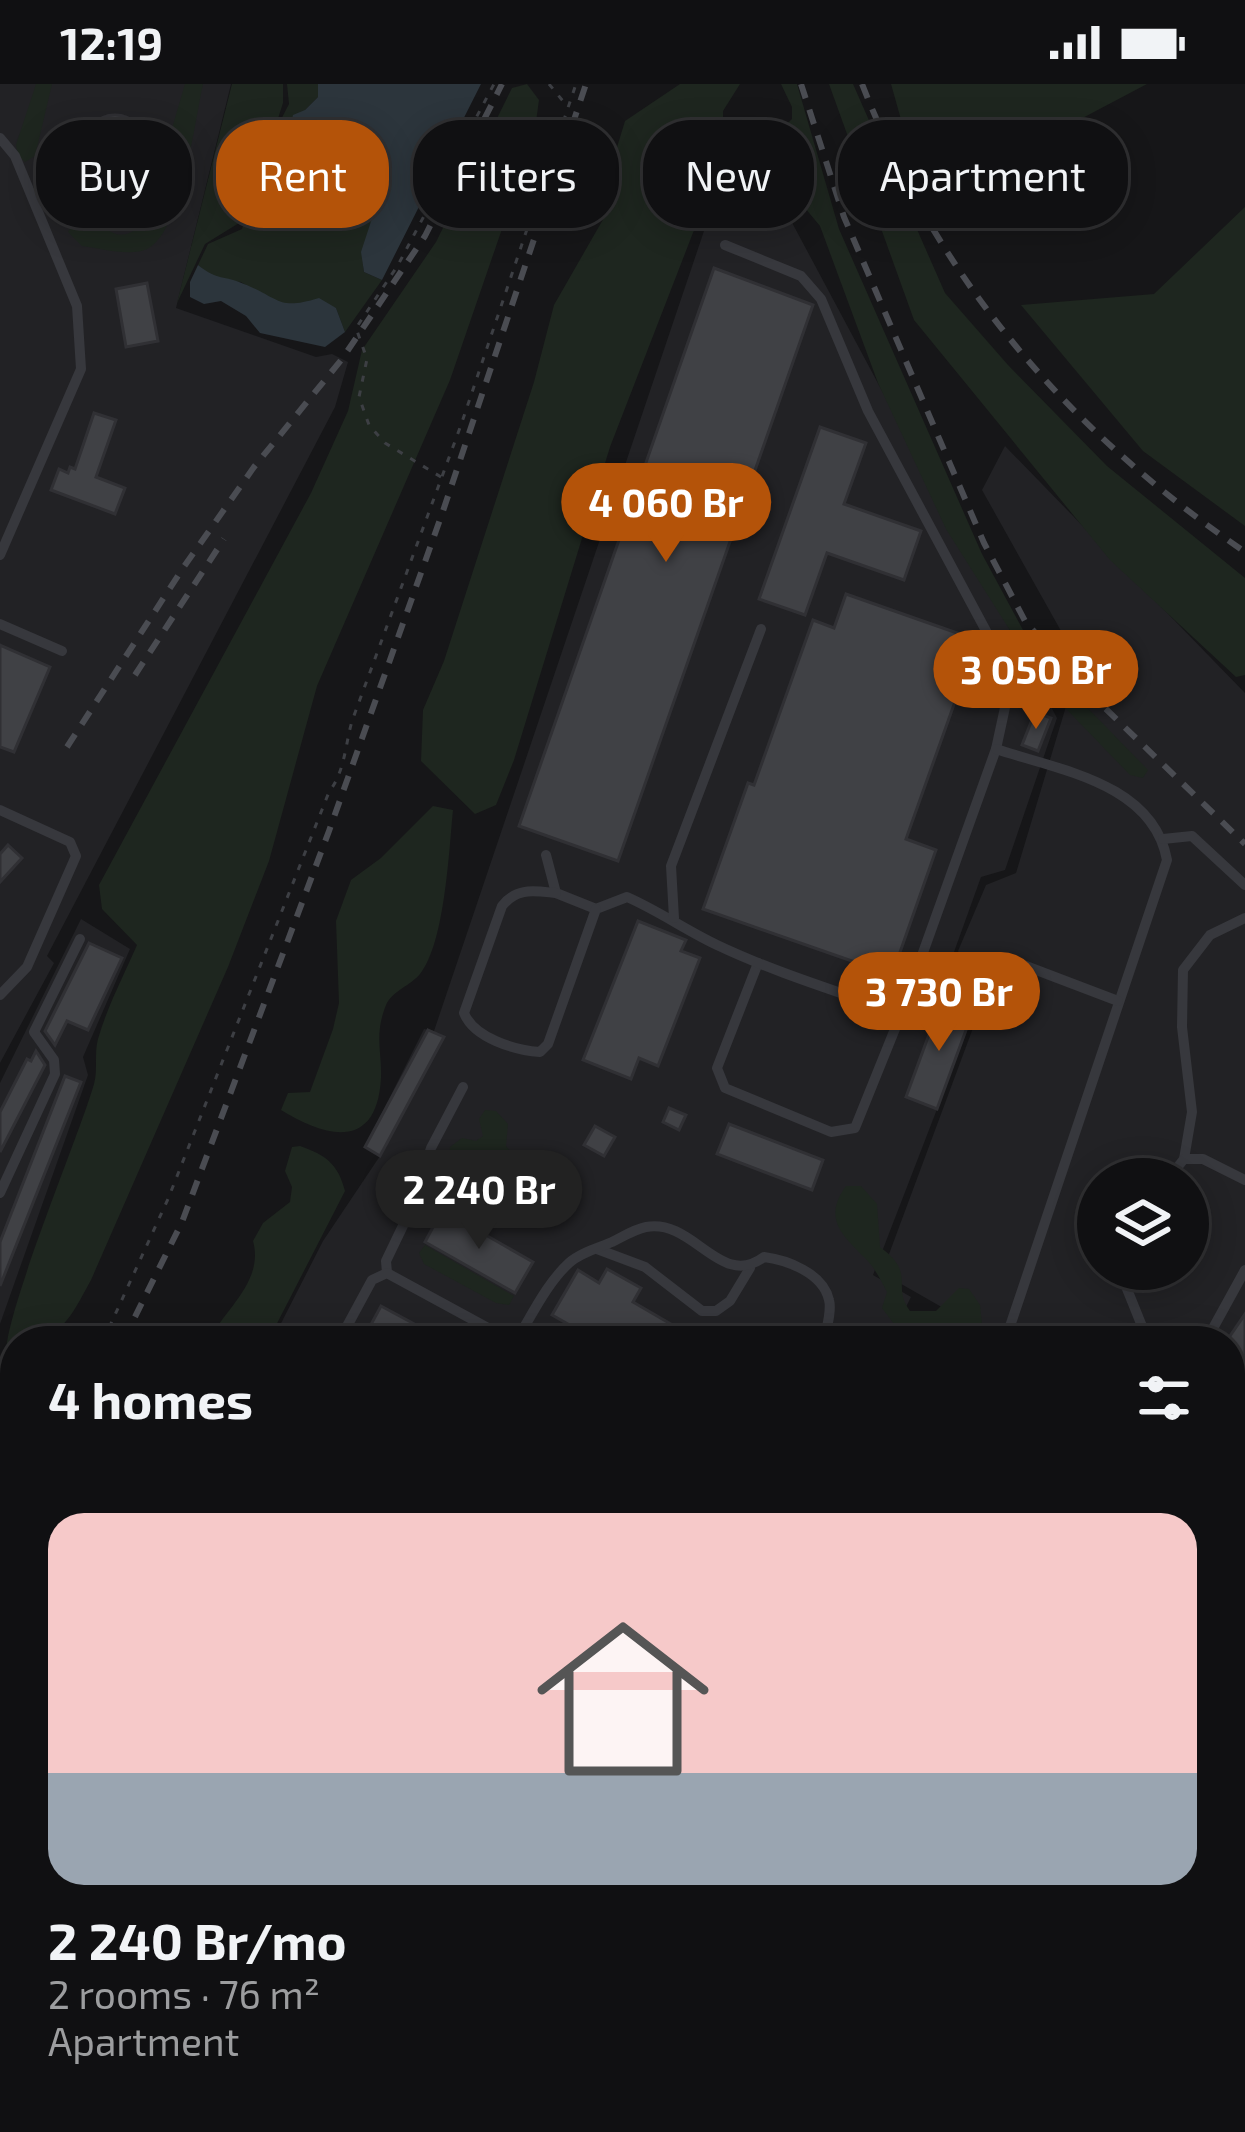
<!DOCTYPE html>
<meta charset="utf-8">
<style>
:root{--surface:#101012;--page:#19191b;--text:#f1f3f6;--muted:#9c9d9f;--line:#303032;--accent:#b45309}
body{margin:0;font-family:"Exo 2",sans-serif;background:var(--page);color:var(--text);height:100vh;display:flex;flex-direction:column;font-size:45px;white-space:nowrap}
*{box-sizing:border-box;margin:0}
p{font-size:39px;color:var(--muted)}
.icon{flex:none;width:66px;height:66px;fill:none;stroke:currentColor;stroke-width:2;stroke-linecap:round;stroke-linejoin:round}
.map{position:relative;flex:1;overflow:hidden}
.panel{position:absolute;left:0px;top:1242px;width:1245px;height:807px;display:flex;flex-direction:column;background:var(--surface);border-radius:48px 48px 0 0;box-shadow:0 6px 30px #0003,0 0 0 3px var(--line)}
.panel>*{flex:none}
.banner{position:absolute;left:36px;top:36px;width:1173px;height:108px;display:flex;gap:24px}
.controls{position:absolute;left:1077px;top:1074px;display:grid;gap:24px}
.controls a{display:grid;place-items:center;width:132px;height:132px;border-radius:50%;background:var(--surface);box-shadow:0 6px 30px #0003,0 0 0 3px var(--line);font-size:60px}
.price{position:absolute;translate:-50% -102px;padding:0 27px;border-radius:42px;background:var(--accent);color:#fff;font-size:39px;line-height:78px;filter:drop-shadow(0 3px 6px #0008)}
.price::after{content:'';position:absolute;left:50%;top:72px;width:36px;height:27px;margin-left:-18px;background:inherit;clip-path:polygon(0 0,100% 0,50% 100%)}
.price.current{background:#222;color:#fff}
ul{padding:0;list-style:none}
li{display:grid;align-content:center;gap:24px;height:636px;padding:0 48px}
li span{display:grid;place-items:center;height:372px;border-radius:36px;color:#555}
li>.icon{margin-inline-start:auto}
span .icon{width:216px;height:216px;fill:#fffc;stroke-width:1}
li b{font-size:51px}
h2{display:flex;justify-content:space-between;align-items:center;height:144px;padding:0 48px;font-size:51px}
.chip{padding:0 42px;border-radius:48px;background:var(--surface);box-shadow:0 6px 30px #0003,0 0 0 3px var(--line);font-size:42px;line-height:108px}
.chip.current{background:var(--accent);color:#fff}
.status{display:flex;justify-content:space-between;align-items:center;height:84px;padding:0 60px;background:var(--surface);direction:ltr}
.status svg{height:33px;fill:currentColor}
.map>svg:first-child{display:block}
.built{fill:#222225;fill-rule:evenodd}
.green{fill:#1e261f}
.water{fill:#2c353c}
.building{fill:#404145;stroke:#303034;stroke-width:3}
.lines{fill:none;stroke-linecap:round;stroke-linejoin:round}
.path{stroke:#3d3f44;stroke-width:3;stroke-dasharray:6 9;stroke-linecap:butt}
.lane{stroke:#37383d;stroke-width:10}
.street{stroke:#37383d;stroke-width:21}
.primary{stroke:#53555c;stroke-width:33}
.rail{stroke:#4a4c52;stroke-width:6;stroke-dasharray:15 12;stroke-linecap:butt}
</style>
<div class="status"><b>12:19</b><svg viewBox="0 0 49 12"><path d="M0 12V9h3v3zM5 12V6h3v6zM10 12V3h3v9zM15 12V0h3v12zM26 1h20v11H26zM47 4h2v5h-2z"/></svg></div>
<div class="map">
<svg width="1245" height="2048" viewBox="0 0 1245 2048">
<rect width="100%" height="100%" fill="#161618"/>
<!-- built -->
<g class="built">
<path d="M0,0H231L176,224L316,273L332,270L348,278L335,323L47,872L54,879L0,979Z"/>
<path d="M781,118L1057,634L1005,786L981,793L954,868L978,919L873,1191L911,1213L889,1257H272L323,1157L380,1072L365,1063L424,945L434,947L705,144Z"/>
<path d="M1005,362L1245,609V1396L1230,1388V1257H1001L882,1189L983,917L958,867L986,801L1016,789L1079,579L982,406ZM1098,1095H1188V1185H1098Z"/>
<path d="M81,835L130,865L83,973L88,991L0,1240V999Z"/>
<path d="M1230,1459L1243,1471L1245,1468V1954L1230,1941Z"/>
</g>
<!-- green -->
<g class="green">
<path d="M36,0H52L35,72L25,78L18,71L16,61Z"/>
<path d="M185,0H203C195,36 181,150 147,165C130,173 99,164 82,162L68,148L73,139L82,135C112,141 113,164 144,140Z"/>
<path d="M232,0H283V19L272,53L289,20L287,0H318V13L305,26L314,87L324,65L340,54C361,65 379,95 377,121C375,148 358,155 364,188L382,196L345,248L336,224L276,220L241,198L216,196L198,181L208,160L242,145L258,89L239,139L205,160L177,219Z"/>
<path d="M527,0L539,16L534,52L450,296L317,602L269,777L228,883L91,1196C70,1234 62,1257 15,1257V1272L6,1276C0,1239 80,1050 94,1000C98,986 94,969 98,955C107,923 124,891 137,861L102,825L99,801L311,409L348,327L362,266L436,158L512,4Z"/>
<path d="M680,0H740L723,27V54L740,70L754,71L792,35V23L781,0H797L839,145L982,470L1037,572L1148,686L1143,694L1130,691L1047,605L946,445L878,299L820,142L800,118L718,100L703,123L610,363L514,676L496,721L475,730L421,677L423,626L444,577L534,298L554,221L617,111L611,83L625,37Z"/>
<path d="M829,0H853L945,209L1008,281L1107,382L1245,494V591L1236,593L1110,476L914,236Z"/>
<path d="M891,0H1147L1039,57L948,84L911,71Z"/>
<path d="M1245,123V442L1143,367L1021,221L1154,210Z"/>
<path d="M433,722L453,726C449,766 445,859 420,890C410,902 392,907 386,921C374,951 382,967 381,994C377,1067 326,1054 281,1026L288,1009L310,1008L333,945L339,919L336,837L351,796L381,774Z"/>
<path d="M485,1026L496,1027L508,1040L506,1062L528,1087L511,1125L502,1130L491,1120L501,1098L487,1088L480,1106L470,1113L458,1107L449,1081L450,1063L462,1054L476,1057L483,1052L479,1035Z"/>
<path d="M300,1062C326,1071 338,1080 345,1107L268,1257H208C226,1224 264,1197 253,1157L263,1139L290,1118L292,1103L285,1087L292,1063Z"/>
<path d="M846,1102H861L877,1120L880,1163C917,1190 891,1201 910,1227H936L959,1204L969,1205L980,1221L982,1239L967,1257H886L894,1240L882,1224L887,1208C881,1197 875,1184 866,1175C843,1152 822,1135 846,1102Z"/>
<path d="M425,1161L514,1212L509,1221L496,1219L424,1180L419,1169Z"/>
<path d="M0,1743L15,1759V1877L0,1906Z"/>
</g>
<!-- water -->
<g class="water">
<path d="M318,0H481L382,196L364,188L361,168L377,119L357,63L340,54L324,65L303,104L288,99L281,81L293,31L305,26L318,13Z"/>
<path d="M198,181C218,197 224,191 244,200C280,214 277,227 319,214L336,224L345,248L325,263L260,249L246,232L221,217L204,220L190,213V198Z"/>
</g>
<!-- building -->
<g class="building">
<circle cx="115" cy="62" r="31"/>
<path d="M714,184L813,221L618,777L519,742Z"/>
<path d="M147,199L158,257L126,263L116,205Z"/>
<path d="M94,329L116,336L96,393L125,404L115,430L51,406L59,385L68,389L70,383L75,385Z"/>
<path d="M820,343L866,359L844,420L921,447L904,496L827,469L805,531L759,515Z"/>
<path d="M846,510L977,556L906,755L936,766L892,891L703,825L748,699L754,701L813,536L834,544Z"/>
<path d="M0,561L50,583L14,668L0,663Z"/>
<path d="M1035,628L1051,634L1038,667L1022,661Z"/>
<path d="M8,761L22,774L0,798V770Z"/>
<path d="M638,837L686,856L681,867L700,874L658,982L639,974L631,995L583,976Z"/>
<path d="M89,859L122,874L88,946L67,937L55,961L45,947Z"/>
<path d="M942,915L973,927L937,1025L906,1013Z"/>
<path d="M428,946L444,953L380,1072L365,1063Z"/>
<path d="M36,967L45,981L0,1068V1028L27,975L31,977Z"/>
<path d="M65,992L81,998L0,1202V1158Z"/>
<path d="M669,1024L686,1031L679,1046L663,1038Z"/>
<path d="M729,1040L823,1076L812,1106L717,1070Z"/>
<path d="M595,1042L615,1053L604,1072L584,1061Z"/>
<path d="M442,1126L533,1178L515,1209L425,1158Z"/>
<path d="M607,1185L641,1204L633,1218L700,1257H598L552,1231L578,1186L599,1199Z"/>
<path d="M381,1222L446,1257H362Z"/>
<path d="M1245,1230V1311L1230,1301V1252Z"/>
<path d="M1245,1652V1725L1230,1752V1679Z"/>
<path d="M1237,1905L1245,1911V1937L1230,1923V1912Z"/>
</g>
<g class="lines">
<!-- path -->
<g class="path">
<path d="M549,0L567,22"/>
<path d="M441,393L385,359L369,341L359,313L367,275L356,244L398,181L494,0"/>
<path d="M103,1257L168,1115L329,708C345,687 345,662 352,637L461,341L576,0"/>
<path d="M0,1385L15,1387"/>
<path d="M842,2048L854,2034"/>
</g>
<!-- lane -->
<g class="lane">
<path d="M0,54L15,72L77,222L81,285L0,471"/>
<path d="M725,161L801,192L821,215L868,327L999,571L1009,605L996,665L901,930L855,1044L831,1048L725,1004L717,984L758,879"/>
<path d="M0,540L62,567"/>
<path d="M996,665C1059,686 1153,699 1167,776L1005,1257"/>
<path d="M0,726L70,758L76,772L27,883L0,911"/>
<path d="M1163,755L1192,752L1245,801"/>
<path d="M546,771L556,809L596,825L627,813C659,827 687,847 717,861C776,889 840,908 901,930"/>
<path d="M556,809C534,807 517,803 502,822L464,929C474,954 514,966 540,968L548,960L596,825"/>
<path d="M674,834L671,782L761,545"/>
<path d="M1018,879L1118,917"/>
<path d="M1184,1075L1192,1028L1182,943L1183,886L1210,851L1245,834"/>
<path d="M1168,1095L1184,1075H1203L1245,1096"/>
<path d="M0,1109L55,990L54,976L34,948L80,855"/>
<path d="M597,1165L645,1183L702,1227H716L730,1217L750,1184"/>
<path d="M1126,1185L1127,1205L1148,1257"/>
<path d="M387,1189L386,1177L411,1125L431,1064L463,1003"/>
<path d="M339,1257L372,1196L387,1189L512,1257"/>
<path d="M516,1257C532,1231 547,1199 569,1179C580,1169 598,1164 612,1158C622,1153 635,1145 646,1143C694,1134 720,1206 764,1173C787,1176 823,1189 829,1216C832,1227 826,1246 824,1257"/>
<path d="M1206,1257L1245,1186"/>
<path d="M1230,1342L1245,1348"/>
<path d="M1230,1457L1245,1433"/>
<path d="M1230,1792L1245,1769"/>
<path d="M1230,1884L1245,1899"/>
</g>
<!-- street -->
<g class="street">
<path d="M1230,1400L1245,1408"/>
<path d="M0,1920L15,1911"/>
<path d="M595,2048L597,2042"/>
</g>
<!-- primary -->
<g class="primary">
<path d="M0,1426L15,1435"/>
<path d="M0,1465L15,1473"/>
<path d="M0,1595L15,1524"/>
<path d="M0,1688L15,1722"/>
<path d="M951,2034L970,2048"/>
<path d="M1024,2034L1041,2048"/>
</g>
<!-- rail -->
<g class="rail">
<path d="M801,0L844,133L984,459L1025,537L1075,595L1245,760"/>
<path d="M862,0C940,199 1070,348 1245,468"/>
<path d="M135,591L224,455"/>
<path d="M67,663L183,484L254,383L342,275L425,152L502,0"/>
<path d="M123,1257L182,1138L329,747L442,430L586,0"/>
<path d="M0,1456L15,1435"/>
</g>
</g>
</svg>
<div class="controls">
<a><svg class="icon" aria-label="layers" viewBox="0 0 24 24"><path d="M12 4l9 5-9 5-9-5zM3 14l9 5 9-5"/></svg></a>
</div>
<b class="price" style="left:666px;top:481px">4 060 Br</b>
<b class="price" style="left:1036px;top:648px">3 050 Br</b>
<b class="price" style="left:939px;top:970px">3 730 Br</b>
<b class="price current" style="left:479px;top:1168px">2 240 Br</b>
<div class="banner">
<a class="chip">Buy</a>
<a class="chip current">Rent</a>
<a class="chip">Filters</a>
<a class="chip">New</a>
<a class="chip">Apartment</a>
</div>
<section class="panel">
<h2>4 homes<svg class="icon" aria-label="filters" viewBox="0 0 24 24"><path d="M4 7h16M4 17h16"/><circle cx="9" cy="7" r="2"/><circle cx="15" cy="17" r="2"/></svg></h2>
<ul>
<li><span style="background:linear-gradient(#f6c9c9 70%,#9aa5b1 0)"><svg class="icon" aria-label="home" viewBox="0 0 24 24"><path d="M3 11l9-7 9 7M6 9v11h12V9"/></svg></span><div><b>2 240 Br/mo</b><p>2 rooms · 76 m²</p><p>Apartment</p></div></li>
</ul>
</section>
</div>
